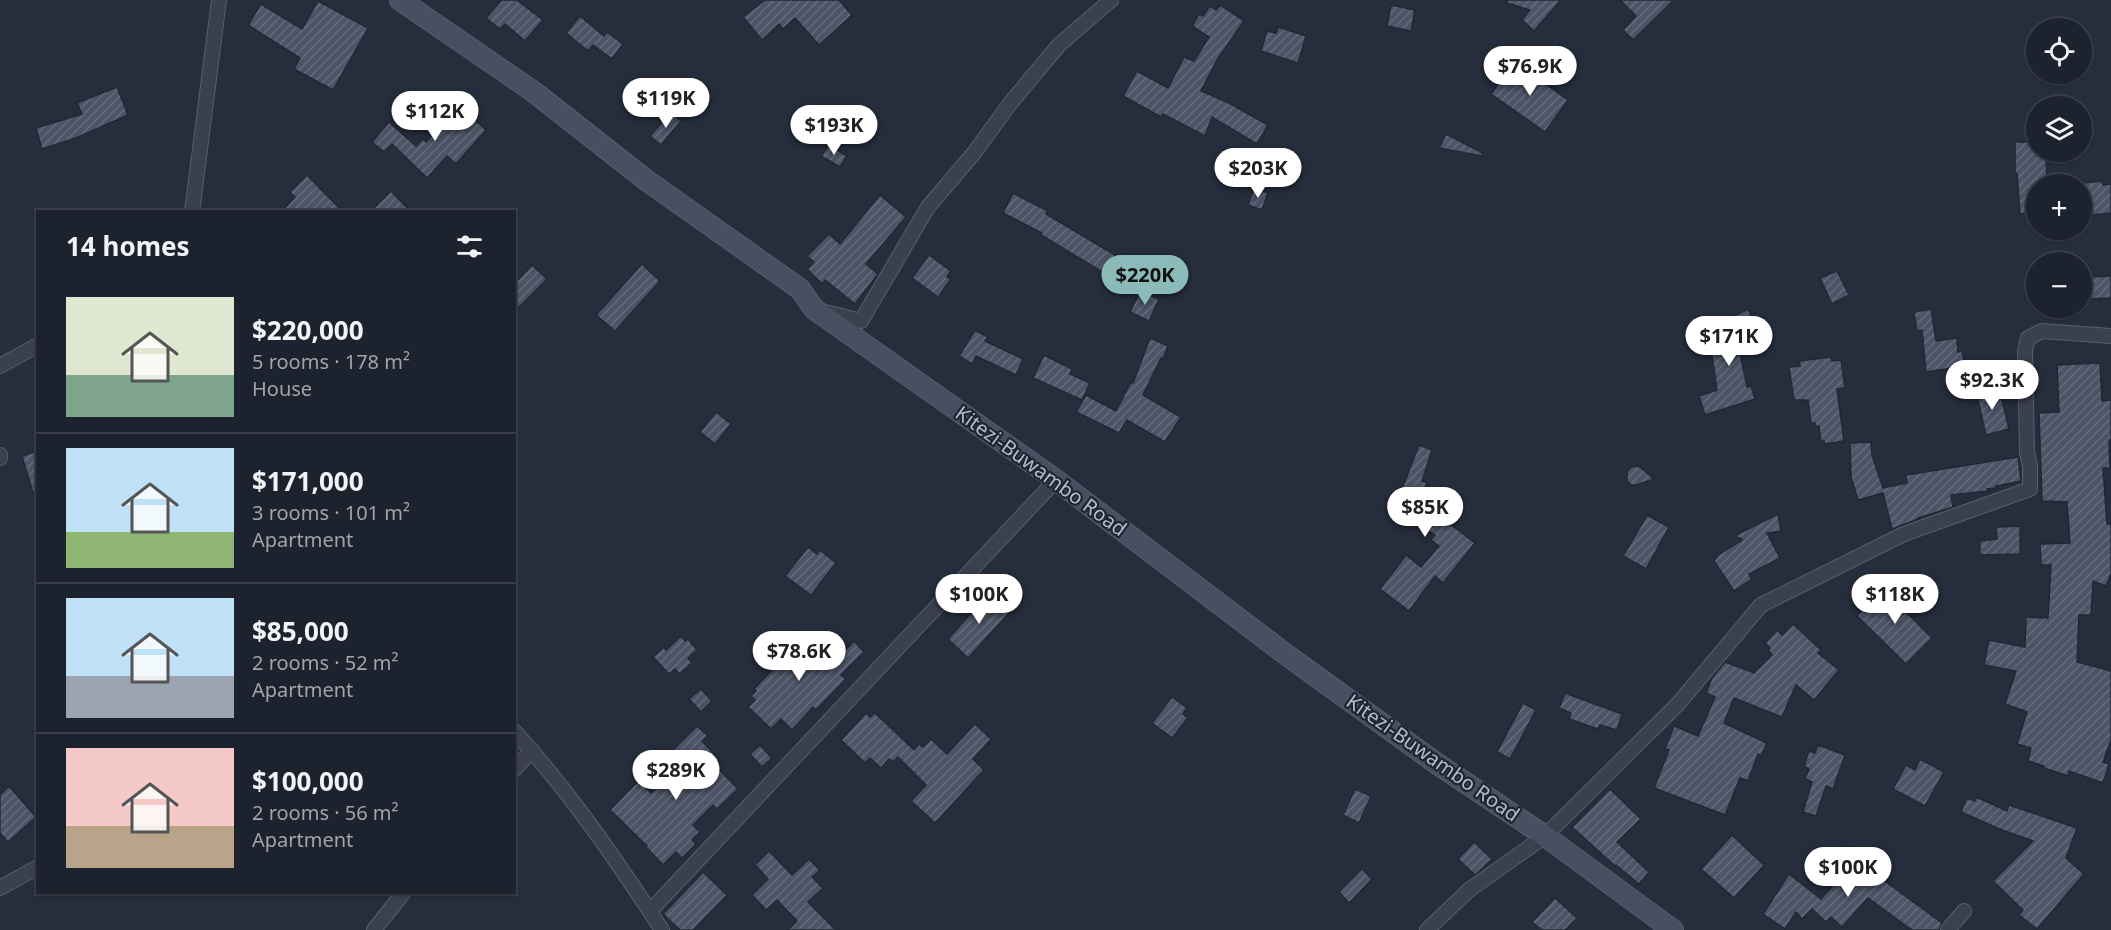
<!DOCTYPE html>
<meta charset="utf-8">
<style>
:root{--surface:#1c222e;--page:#252a36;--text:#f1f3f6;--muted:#a0a4aa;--line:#3a3f4a;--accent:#8bbbb9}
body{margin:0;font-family:"Noto Sans",sans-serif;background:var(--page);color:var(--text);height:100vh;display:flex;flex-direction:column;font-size:22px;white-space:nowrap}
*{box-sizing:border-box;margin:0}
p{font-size:20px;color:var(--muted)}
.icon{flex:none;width:33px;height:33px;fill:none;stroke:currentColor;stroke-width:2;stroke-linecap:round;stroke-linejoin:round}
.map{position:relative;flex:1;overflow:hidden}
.details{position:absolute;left:36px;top:210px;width:480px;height:684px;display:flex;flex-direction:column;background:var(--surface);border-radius:0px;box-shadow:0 2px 4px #0004,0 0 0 2px var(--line)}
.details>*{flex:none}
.fabs{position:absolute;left:2026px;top:18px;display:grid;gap:12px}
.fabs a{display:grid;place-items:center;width:66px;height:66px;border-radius:50%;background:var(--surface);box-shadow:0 2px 4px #0004,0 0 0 2px var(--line);font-size:30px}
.price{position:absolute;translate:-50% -51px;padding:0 14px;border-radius:21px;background:#fff;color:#222;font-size:20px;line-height:39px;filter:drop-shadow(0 2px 3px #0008)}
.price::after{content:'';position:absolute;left:50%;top:36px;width:18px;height:14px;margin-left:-9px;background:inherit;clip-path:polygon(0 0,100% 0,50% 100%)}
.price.on{background:var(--accent);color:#111}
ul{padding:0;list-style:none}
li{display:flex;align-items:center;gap:18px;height:150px;padding:0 30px}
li+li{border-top:2px solid var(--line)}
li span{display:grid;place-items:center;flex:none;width:168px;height:120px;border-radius:0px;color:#555}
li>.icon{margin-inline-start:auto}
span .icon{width:72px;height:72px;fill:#fffc;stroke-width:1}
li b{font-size:26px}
h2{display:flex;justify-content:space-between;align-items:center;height:72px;padding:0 30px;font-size:26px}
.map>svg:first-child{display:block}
.building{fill:url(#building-hatch);stroke:#212735;stroke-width:1.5}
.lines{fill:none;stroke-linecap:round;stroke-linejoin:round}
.street-casing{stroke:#585e6b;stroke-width:16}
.secondary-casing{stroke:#585e6b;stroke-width:22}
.street{stroke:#3a404d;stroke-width:14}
.secondary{stroke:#484f60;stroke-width:20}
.labels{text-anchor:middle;stroke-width:4.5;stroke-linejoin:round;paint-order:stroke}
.street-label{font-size:20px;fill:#b6bbc8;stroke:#1f2533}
</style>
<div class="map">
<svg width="2111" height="930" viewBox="0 0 2111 930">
<defs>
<pattern id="building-hatch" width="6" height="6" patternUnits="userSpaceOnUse" patternTransform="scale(1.5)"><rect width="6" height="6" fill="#4c5466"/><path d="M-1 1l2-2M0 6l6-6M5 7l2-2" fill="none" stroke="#646b7a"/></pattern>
</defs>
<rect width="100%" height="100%" fill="#262e3d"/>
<!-- building -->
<g class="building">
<path d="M502,0H517L543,20L525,41L505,24L500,29L486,18Z"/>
<path d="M765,0H839L852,15L819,45L795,18L783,29L779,24L762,40L743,17Z"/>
<path d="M1507,0H1561L1534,31L1522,20L1530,10L1507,3Z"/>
<path d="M1620,0H1674L1633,40L1623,30L1636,16Z"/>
<path d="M318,1L368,28L333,90L294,69L300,58L248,25L261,4L302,29Z"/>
<path d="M1220,5L1244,21L1217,60L1201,91L1229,103L1268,125L1257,144L1212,117L1205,136L1163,114L1161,117L1123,96L1137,71L1168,88L1184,57L1194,61L1209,37L1192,26L1199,14L1203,16L1210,6L1216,10Z"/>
<path d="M1391,5L1415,10L1411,31L1387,26Z"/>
<path d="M580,16L604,36L607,32L623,44L612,59L593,45L588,51L566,33Z"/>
<path d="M1278,27L1306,36L1298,63L1261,51L1267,31L1276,33Z"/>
<path d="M1515,62L1568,100L1545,132L1491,94Z"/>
<path d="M117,87L128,115L76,138L42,149L36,128L82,114L77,103Z"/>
<path d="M458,105L486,130L456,164L447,156L427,178L392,144L384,152L372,142L389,122L416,146L423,139L426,142Z"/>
<path d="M671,112L681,121L661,145L650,136Z"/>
<path d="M1446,134L1483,153L1482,156L1439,148Z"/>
<path d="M2015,142H2037V152H2046L2047,184H2037V213L2020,214L2017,173H2015Z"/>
<path d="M829,145L847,156L840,167L821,156Z"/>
<path d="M307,175L343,212H281L295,197L290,192Z"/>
<path d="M2102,181L2103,185L2111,184V213L2082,216V183Z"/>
<path d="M1254,188L1268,193L1262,210L1248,205Z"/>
<path d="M391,191L411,212H370Z"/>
<path d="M1013,193L1048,211L1046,214L1115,255L1104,273L1041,235L1042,233L1003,213Z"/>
<path d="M880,195L906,217L866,264L878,274L855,304L825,280L822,284L807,269L814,262L807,256L829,234L840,244Z"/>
<path d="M929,255L951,271L947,277L951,279L938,297L912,278Z"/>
<path d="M642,264L660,281L615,331L596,315Z"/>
<path d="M532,265L547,279L514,312V284Z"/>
<path d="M1837,271L1849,295L1832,304L1820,278Z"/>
<path d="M2111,276V298L2090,299L2089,277Z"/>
<path d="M1140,291L1159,299L1149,321L1130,312Z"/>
<path d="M1748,309L1755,324L1736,333L1747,387L1751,386L1755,399L1705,415L1699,396L1717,390L1711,348L1714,347L1711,333L1727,328L1724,321Z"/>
<path d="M1931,309L1936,341L1957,338L1958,352L1962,351L1965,366L1926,372L1922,330L1917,331L1914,312Z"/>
<path d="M975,330L988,337L985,341L1023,359L1016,375L976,356L972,364L959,356Z"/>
<path d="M1150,338L1168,346L1163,359L1161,358L1143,395L1181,417L1165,442L1127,420L1119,433L1076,412L1086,395L1116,411L1131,382L1133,383Z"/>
<path d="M1044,355L1072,369L1070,374L1090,383L1082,400L1033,378Z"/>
<path d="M1831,357L1832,361L1841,360L1845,388L1837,389L1844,441L1825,444L1824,441L1821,442L1819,426L1816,427L1815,423H1811L1808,400H1794L1789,367L1800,366L1799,361Z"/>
<path d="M2100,363L2102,401L2111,400V440H2109L2110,468H2103L2107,524H2111V574L2106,586L2093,581L2091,615H2079L2077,662L2111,671V740L2103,762L2109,764L2103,783L2069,771L2068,776L2044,768V766L2028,761L2031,748L2017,744L2027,712L2005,704L2016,671L1984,665L1989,640L2025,647L2026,617L2048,618L2051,565H2041L2040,544L2070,543L2067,502L2042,501L2039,413L2059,412L2057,365Z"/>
<path d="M1999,387L2009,429L1986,435L1976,392Z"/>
<path d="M716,412L731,424L715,444L700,432Z"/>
<path d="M1871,442L1872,455L1883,488L1907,483L1906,475L2018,457L2021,481L1996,486V488L1987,489L1988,491L1951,495L1953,507L1918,518V519L1892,529L1883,493L1858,500L1851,477L1850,443Z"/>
<path d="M1419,445L1432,450L1422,481L1427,483L1423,493L1446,500L1441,517L1475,543L1443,583L1435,576L1409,611L1380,589L1406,555L1421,567L1439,546L1431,540L1435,535L1393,512Z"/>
<path d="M38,451V496H34L22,456Z"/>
<path d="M1635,466L1640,467L1654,479L1636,485H1631L1627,481V472L1630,468Z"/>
<path d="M1778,514L1781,531L1767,533L1780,558L1749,574L1752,579L1734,591L1714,561L1718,555L1742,540L1741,538H1737L1736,535Z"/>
<path d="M1647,515L1669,527L1646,569L1623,556Z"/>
<path d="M2020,526V554L1980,555V541L1997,539L1996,527Z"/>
<path d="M808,547L817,554L820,550L836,563L811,595L785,576Z"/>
<path d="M1887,585L1909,606L1905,611L1932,638L1906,664L1857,616Z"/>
<path d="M990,592L1011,611L968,658L948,639Z"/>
<path d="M1793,624L1821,650L1818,653L1839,670L1814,700L1796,685L1782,717L1734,698L1724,723L1767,743L1761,756L1758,754L1748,781L1740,778L1725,815L1654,788L1669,750L1665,749L1674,726L1698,736L1715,697L1706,693L1712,678L1725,662L1754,673L1772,655L1768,650L1770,648L1765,643L1777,630L1782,635Z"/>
<path d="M796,631L831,665L854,641L864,652L841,675L846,679L816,710L813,707L792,730L781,719L771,729L748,707L755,700L751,696L756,691L754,689L773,669L766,662Z"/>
<path d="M681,636L685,641L688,639L697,650L688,658L692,663L679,674L675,669L669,674L653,657L664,647L666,650Z"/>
<path d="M701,689L712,701L701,712L689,699Z"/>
<path d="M1565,693L1622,714L1617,730L1600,725L1598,729L1569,719L1571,713L1559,708Z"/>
<path d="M1172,697L1187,708L1183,714L1188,718L1172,738L1152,723Z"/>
<path d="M1523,703L1536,710L1510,759L1497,752Z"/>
<path d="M866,713L870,717L875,713L914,750L919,744L923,747L931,739L947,754L975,724L991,739L973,759L984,770L935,823L911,801L926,785L898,757L893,762L889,759L881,768L870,758L865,763L841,740Z"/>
<path d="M697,726L708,736L702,741L719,759L714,764L738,789L717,809L713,805L693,825L700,832L692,839L696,844L682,858L676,852L663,865L646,847L647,846L610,810L639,780L651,793L685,761L673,750Z"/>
<path d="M760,745L772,758L762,767L750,754Z"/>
<path d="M1818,745L1845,755L1833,789L1826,786L1816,816L1803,812L1812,782L1805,779L1809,769L1804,766L1809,751L1815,753Z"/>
<path d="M1920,759L1944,772L1925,806L1893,789L1906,765L1915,770Z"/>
<path d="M9,786L36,817L8,842L0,833V795Z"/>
<path d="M1355,789L1371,796L1359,823L1343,815Z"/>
<path d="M1610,789L1641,819L1617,842L1649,872L1639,884L1616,865L1615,866L1572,827Z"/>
<path d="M1976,797L2007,811L2009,805L2077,828L2066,858L2084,874L2037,929L2019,915L2023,910L1993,881L2033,841L2002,830L1961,812L1967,798L1975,801Z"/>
<path d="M1732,835L1764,865L1734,898L1701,869Z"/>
<path d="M1474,842L1492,859L1475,875L1458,859Z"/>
<path d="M1847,846L1869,863L1866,867L1942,923L1939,930H1912L1868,898L1842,927L1831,917L1826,922L1812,909L1802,919L1796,912L1785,929L1763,914L1789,874L1821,899L1843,874L1832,866Z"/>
<path d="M769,851L792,875L809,859L820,870L812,877L823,888L808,902L836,930H788L797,921L777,900L766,910L752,895L768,879L755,865Z"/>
<path d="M1362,869L1372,879L1349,903L1339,892Z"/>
<path d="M703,872L727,895L693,930H680L663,914Z"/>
<path d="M1555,898L1577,918L1565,930H1542L1532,922Z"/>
</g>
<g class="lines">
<!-- street casing -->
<g class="street-casing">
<g id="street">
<path d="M192,212L219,0"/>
<path d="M825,312L861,321L928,207L974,153L1012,101L1059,45L1111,0"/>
<path d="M0,366L38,345"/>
<path d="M0,455V458"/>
<path d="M514,731C570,792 617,861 662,930"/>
<path d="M514,770L532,750"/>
<path d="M0,888L38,867"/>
<path d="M650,911L1056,480"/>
<path d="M374,930L404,892"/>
<path d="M1427,930L1469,890L1545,836L1678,704L1761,605L1904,534L2030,489V466L2027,452L2025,351L2028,338L2042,331L2111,336"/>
<path d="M1948,930L1964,911"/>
</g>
</g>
<!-- secondary casing -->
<g class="secondary-casing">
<path id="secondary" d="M400,0L534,92L646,180L800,289L814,309L1056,480L1288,656L1436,763L1545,836L1673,930"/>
</g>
<!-- street -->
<use href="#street" class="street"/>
<!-- secondary -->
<use href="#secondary" class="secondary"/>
</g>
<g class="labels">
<!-- street labels -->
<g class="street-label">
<text transform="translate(1041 471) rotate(36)" y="7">Kitezi-Buwambo Road</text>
<text transform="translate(1433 758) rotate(35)" y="7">Kitezi-Buwambo Road</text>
</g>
</g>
</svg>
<div class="fabs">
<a><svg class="icon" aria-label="locate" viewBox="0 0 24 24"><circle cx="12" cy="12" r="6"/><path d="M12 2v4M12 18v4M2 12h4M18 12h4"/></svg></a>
<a><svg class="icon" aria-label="layers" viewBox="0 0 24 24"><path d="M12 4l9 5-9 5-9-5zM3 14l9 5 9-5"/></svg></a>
<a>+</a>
<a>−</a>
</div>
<b class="price" style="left:1530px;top:97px">$76.9K</b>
<b class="price" style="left:666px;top:129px">$119K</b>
<b class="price" style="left:435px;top:142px">$112K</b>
<b class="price" style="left:834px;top:156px">$193K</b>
<b class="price" style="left:1258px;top:199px">$203K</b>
<b class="price on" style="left:1145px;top:306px">$220K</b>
<b class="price" style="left:1729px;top:367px">$171K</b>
<b class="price" style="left:1992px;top:411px">$92.3K</b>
<b class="price" style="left:1425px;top:538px">$85K</b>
<b class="price" style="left:979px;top:625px">$100K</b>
<b class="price" style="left:1895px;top:625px">$118K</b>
<b class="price" style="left:799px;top:682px">$78.6K</b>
<b class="price" style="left:676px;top:801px">$289K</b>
<b class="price" style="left:1848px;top:898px">$100K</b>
<section class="details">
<h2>14 homes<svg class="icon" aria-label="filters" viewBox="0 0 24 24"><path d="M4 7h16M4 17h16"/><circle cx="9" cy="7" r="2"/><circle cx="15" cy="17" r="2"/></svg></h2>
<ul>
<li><span style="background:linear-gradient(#dfe7d0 65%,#7fa58c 0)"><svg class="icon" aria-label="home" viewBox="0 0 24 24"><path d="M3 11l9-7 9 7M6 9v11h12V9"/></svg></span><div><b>$220,000</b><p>5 rooms · 178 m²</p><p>House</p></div></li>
<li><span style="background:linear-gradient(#bfe0f5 70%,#8fb573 0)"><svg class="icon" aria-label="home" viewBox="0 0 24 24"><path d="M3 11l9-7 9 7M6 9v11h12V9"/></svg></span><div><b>$171,000</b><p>3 rooms · 101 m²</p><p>Apartment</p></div></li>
<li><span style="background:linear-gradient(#bfe0f5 65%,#9aa5b1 0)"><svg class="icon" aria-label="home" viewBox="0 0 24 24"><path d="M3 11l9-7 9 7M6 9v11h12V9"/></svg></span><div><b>$85,000</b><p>2 rooms · 52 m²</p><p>Apartment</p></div></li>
<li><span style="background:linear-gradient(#f6c9c9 65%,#b9a48a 0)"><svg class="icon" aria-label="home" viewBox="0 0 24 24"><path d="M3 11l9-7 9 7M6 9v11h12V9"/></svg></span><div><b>$100,000</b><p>2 rooms · 56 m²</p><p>Apartment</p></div></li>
</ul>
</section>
</div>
